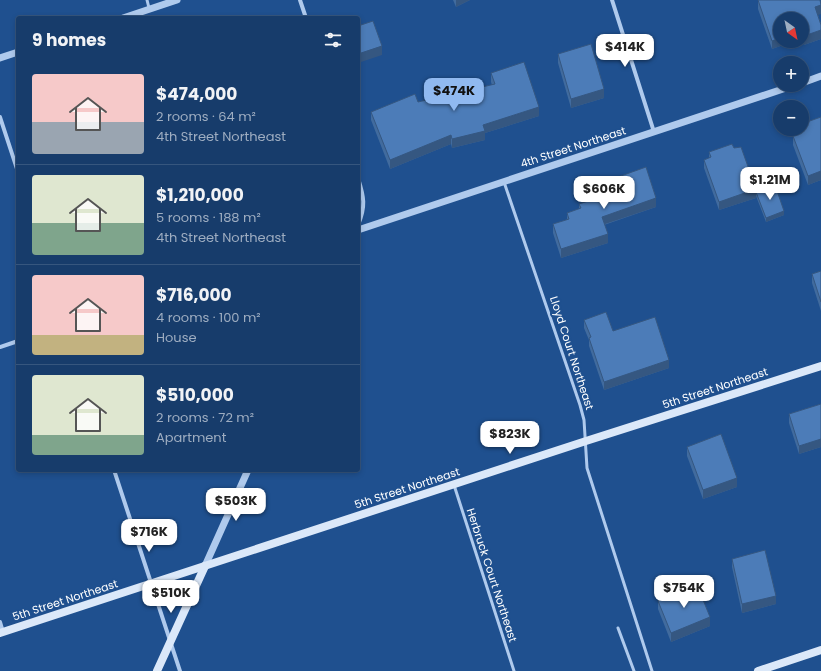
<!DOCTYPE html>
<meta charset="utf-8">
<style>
:root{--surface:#173c6b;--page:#204371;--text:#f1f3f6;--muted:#9eadc1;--line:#36567e;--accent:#90b9f0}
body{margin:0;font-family:Poppins,sans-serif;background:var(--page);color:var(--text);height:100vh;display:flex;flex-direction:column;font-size:15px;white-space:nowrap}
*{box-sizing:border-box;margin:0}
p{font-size:13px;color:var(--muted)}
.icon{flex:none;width:22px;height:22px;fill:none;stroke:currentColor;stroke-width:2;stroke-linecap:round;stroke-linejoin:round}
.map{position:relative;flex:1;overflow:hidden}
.panel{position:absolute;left:16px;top:16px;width:344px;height:456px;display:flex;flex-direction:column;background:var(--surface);border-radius:4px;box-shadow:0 2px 6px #0003,0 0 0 1px var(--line)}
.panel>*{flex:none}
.needle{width:26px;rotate:147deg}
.buttons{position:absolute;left:773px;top:12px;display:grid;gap:8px}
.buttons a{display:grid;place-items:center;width:36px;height:36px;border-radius:50%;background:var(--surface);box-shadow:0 2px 6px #0003,0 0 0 1px var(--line);font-size:20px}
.price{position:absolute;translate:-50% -34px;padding:0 9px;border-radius:8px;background:#fff;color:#222;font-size:13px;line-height:26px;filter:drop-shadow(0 1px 2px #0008)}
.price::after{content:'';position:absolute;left:50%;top:24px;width:12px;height:9px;margin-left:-6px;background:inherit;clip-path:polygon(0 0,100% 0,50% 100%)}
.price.current{background:var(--accent);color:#111}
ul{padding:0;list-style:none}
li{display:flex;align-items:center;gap:12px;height:100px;padding:0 16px}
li+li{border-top:1px solid var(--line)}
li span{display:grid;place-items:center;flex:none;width:112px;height:80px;border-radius:4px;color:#555}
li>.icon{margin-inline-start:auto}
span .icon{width:48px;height:48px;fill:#fffc;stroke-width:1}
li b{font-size:17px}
h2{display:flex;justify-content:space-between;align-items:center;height:48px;padding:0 16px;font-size:17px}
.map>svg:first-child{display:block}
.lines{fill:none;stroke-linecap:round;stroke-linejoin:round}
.service{stroke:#afcaed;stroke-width:3}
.minor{stroke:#afcaed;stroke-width:4}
.tertiary{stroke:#afcaed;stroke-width:7}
.secondary{stroke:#dbe8f9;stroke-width:8}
.wall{fill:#416b9e}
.shaded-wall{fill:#355781}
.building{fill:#4c7cb8;stroke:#355781}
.labels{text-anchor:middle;stroke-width:4;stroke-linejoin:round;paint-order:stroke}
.street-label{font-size:11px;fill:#fff;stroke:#1f508f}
</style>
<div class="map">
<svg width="821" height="671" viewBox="0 0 821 671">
<rect width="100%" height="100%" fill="#1f508f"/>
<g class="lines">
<!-- service -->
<g class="service">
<path d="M147,0L149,8"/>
<path d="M504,182L580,405L584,420L587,468L652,671"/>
<path d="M454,485L514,671"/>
<path d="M618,628L634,671"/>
</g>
<!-- minor -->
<g class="minor">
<path d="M300,0L306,18"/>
<path d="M612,0L654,132"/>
<path d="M0,117L18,172"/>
<path d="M358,178C364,197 366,206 358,225"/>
<path d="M0,347L18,341"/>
<path d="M114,470L180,671"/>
<path d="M0,622L3,632"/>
</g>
<!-- tertiary -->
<g class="tertiary">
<path d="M123,18L177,0"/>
<path d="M0,58L18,52"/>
<path d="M802,83L821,76"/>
<path d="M358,230L795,85"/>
<path d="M205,566L248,470"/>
</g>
<!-- secondary -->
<g class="secondary">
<path d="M0,633L586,441L821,366"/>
<path d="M157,671L205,566"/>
<path d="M758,671L821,650"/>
</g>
</g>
<!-- wall -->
<g class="wall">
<path d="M453,0H470L456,7Z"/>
<path d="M758,0L818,15L821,25V39L804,45L802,38L772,49L758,9Z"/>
<path d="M558,54L604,98L571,108L558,63Z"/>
<path d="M491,73L539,116L485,133V140L452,148L451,144L390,169L371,120V112L418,102L492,85L491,82Z"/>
<path d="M821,117V180L808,185L793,145V129L804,125V123Z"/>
<path d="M734,148L756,198L719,210L704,168V160L709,158V152Z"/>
<path d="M618,177L656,207L604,225L608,243L561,258L553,233V224L567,220V213L579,209V204L619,191L618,186Z"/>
<path d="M756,192L784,215L766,222L756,196Z"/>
<path d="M821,271V311L812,283V274Z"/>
<path d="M584,320L613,331L669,368L604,390L589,346V340L584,328Z"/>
<path d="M821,404V447L799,454L789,423V414Z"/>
<path d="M687,447L737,487L703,499L687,456Z"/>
<path d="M732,559L776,604L742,613L732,567Z"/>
<path d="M658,601L710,626L671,642L658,609Z"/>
</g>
<!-- shaded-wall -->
<g class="shaded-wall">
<path d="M456,0H470L456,7Z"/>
<path d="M821,5V14L815,16V7Z"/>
<path d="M821,30V39L804,45V36Z"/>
<path d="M780,38V41H795L772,49V41Z"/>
<path d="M382,46V55L358,63V54Z"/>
<path d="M604,89V98L571,108V99Z"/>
<path d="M539,107V116L485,133V140L452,148V139L483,125Z"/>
<path d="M451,135V144L390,169V160Z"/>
<path d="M821,171V180L808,185V176Z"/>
<path d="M756,189V198L719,210V202Z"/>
<path d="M656,198V207L602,225V217Z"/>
<path d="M784,211V215L766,222V218Z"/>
<path d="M608,234V243L561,258V249Z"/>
<path d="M669,360V368L604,390V382Z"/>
<path d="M821,439V447L799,454V446Z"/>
<path d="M737,478V487L703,499V490Z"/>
<path d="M776,596V604L742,613V604Z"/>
<path d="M710,617V626L671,642V633Z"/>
</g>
<!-- building -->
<g class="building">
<path d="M758,0H820L821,5L815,7L821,25V30L804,36L802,29V19H780V38L772,41Z"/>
<path d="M373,21L382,46L358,54V26Z"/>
<path d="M591,44L604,89L571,99L558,54Z"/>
<path d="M524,62L539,107L483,125L485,131L452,139L451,135L390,160L371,112L415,94L418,102L495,84L491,73Z"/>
<path d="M821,117V171L808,176L793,136L795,135L793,129H802V126L805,125L804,123Z"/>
<path d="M732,144L734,148L741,147L756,189L719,202L704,160L711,157L709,152Z"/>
<path d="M646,167L656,198L602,217L608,234L561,249L553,224L569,219L567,213L581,208L579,204L622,190L618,177Z"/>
<path d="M775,185L784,211L766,218L756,192Z"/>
<path d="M821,271V302L812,274Z"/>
<path d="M606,312L613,331L655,317L669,360L604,382L589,338L591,337L584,320Z"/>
<path d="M821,404V439L799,446L789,414Z"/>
<path d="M721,434L737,478L703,490L687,447Z"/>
<path d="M765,550L776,596L742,604L732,559Z"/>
<path d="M697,585L710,617L671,633L658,601Z"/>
</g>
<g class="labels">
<!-- street labels -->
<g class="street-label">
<text transform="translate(573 147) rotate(-18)" y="4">4th Street Northeast</text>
<text transform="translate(572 353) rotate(72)" y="4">Lloyd Court Northeast</text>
<text transform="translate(715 388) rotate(-18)" y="4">5th Street Northeast</text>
<text transform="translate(407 488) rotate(-18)" y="4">5th Street Northeast</text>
<text transform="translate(492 575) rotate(72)" y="4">Herbruck Court Northeast</text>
<text transform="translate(65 600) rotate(-18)" y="4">5th Street Northeast</text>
</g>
</g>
</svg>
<div class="buttons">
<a><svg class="needle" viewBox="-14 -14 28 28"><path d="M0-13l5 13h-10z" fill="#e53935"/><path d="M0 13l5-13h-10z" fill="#9eadc1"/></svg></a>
<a>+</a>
<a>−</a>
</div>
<b class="price" style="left:625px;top:68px">$414K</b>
<b class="price current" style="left:454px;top:112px">$474K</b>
<b class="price" style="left:770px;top:201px">$1.21M</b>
<b class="price" style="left:604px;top:210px">$606K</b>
<b class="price" style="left:510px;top:455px">$823K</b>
<b class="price" style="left:236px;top:522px">$503K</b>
<b class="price" style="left:149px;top:553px">$716K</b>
<b class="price" style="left:684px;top:609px">$754K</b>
<b class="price" style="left:171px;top:614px">$510K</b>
<section class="panel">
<h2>9 homes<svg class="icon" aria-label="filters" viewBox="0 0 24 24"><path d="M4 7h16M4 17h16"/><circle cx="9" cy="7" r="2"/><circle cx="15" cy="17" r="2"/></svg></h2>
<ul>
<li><span style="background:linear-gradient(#f6c9c9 60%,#9aa5b1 0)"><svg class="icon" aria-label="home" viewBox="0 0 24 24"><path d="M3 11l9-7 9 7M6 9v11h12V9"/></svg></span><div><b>$474,000</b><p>2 rooms · 64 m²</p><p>4th Street Northeast</p></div></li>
<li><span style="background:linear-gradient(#dfe7d0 60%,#7fa58c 0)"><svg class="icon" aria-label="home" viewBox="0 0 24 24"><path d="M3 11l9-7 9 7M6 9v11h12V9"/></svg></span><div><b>$1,210,000</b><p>5 rooms · 188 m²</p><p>4th Street Northeast</p></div></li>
<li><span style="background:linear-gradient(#f6c9c9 75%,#c2b280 0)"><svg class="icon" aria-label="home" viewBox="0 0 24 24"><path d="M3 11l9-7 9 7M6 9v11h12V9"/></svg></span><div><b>$716,000</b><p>4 rooms · 100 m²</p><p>House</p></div></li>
<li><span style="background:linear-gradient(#dfe7d0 75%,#7fa58c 0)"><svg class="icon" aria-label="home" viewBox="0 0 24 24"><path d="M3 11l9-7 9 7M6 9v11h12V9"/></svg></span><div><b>$510,000</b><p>2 rooms · 72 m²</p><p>Apartment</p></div></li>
</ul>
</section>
</div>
